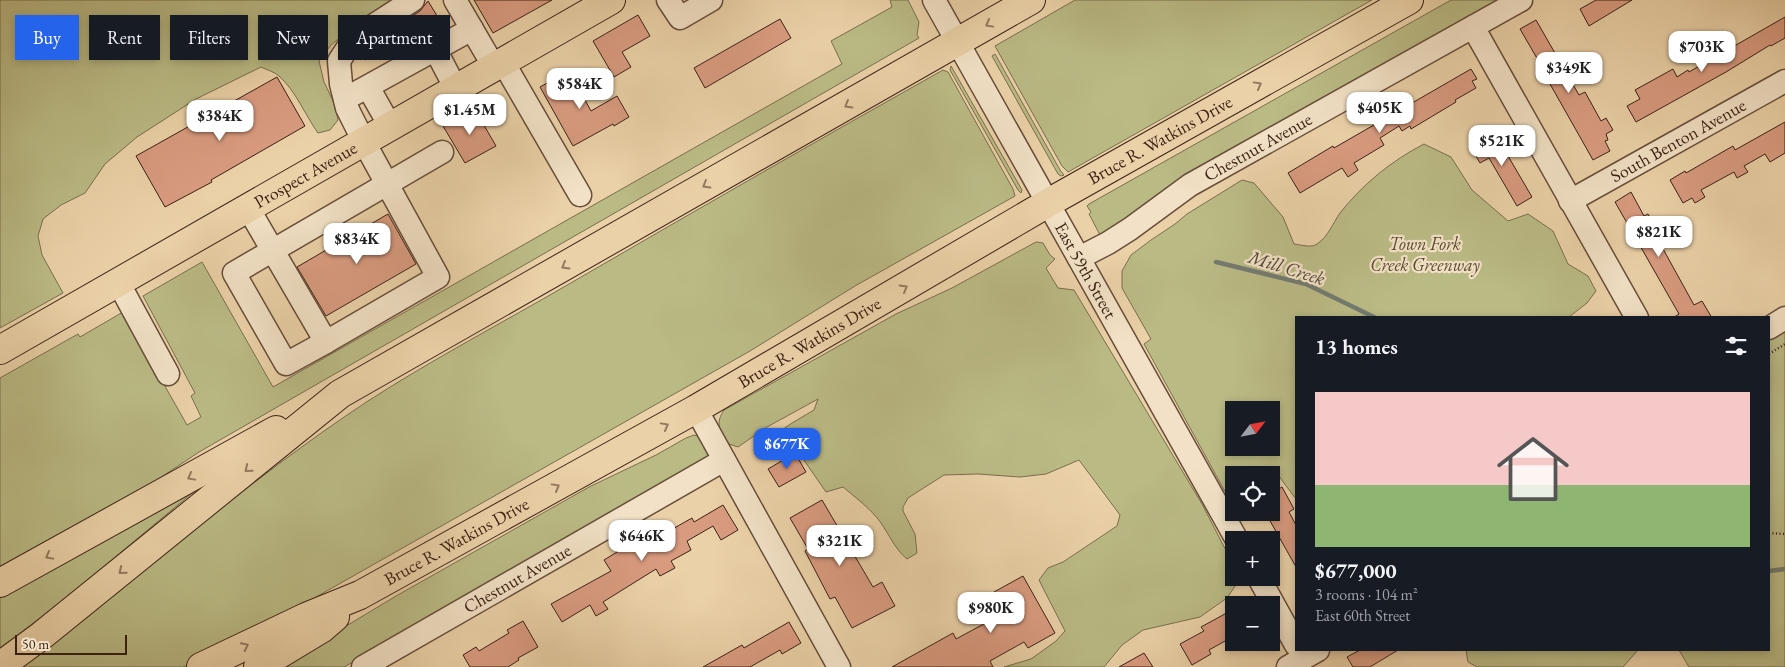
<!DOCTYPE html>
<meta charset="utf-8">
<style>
:root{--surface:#171b24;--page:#242831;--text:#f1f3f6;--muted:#9ea1a6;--accent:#2563eb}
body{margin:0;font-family:"EB Garamond",serif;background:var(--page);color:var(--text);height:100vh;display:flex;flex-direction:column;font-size:19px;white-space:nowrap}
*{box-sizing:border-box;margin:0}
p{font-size:16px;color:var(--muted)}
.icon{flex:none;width:28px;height:28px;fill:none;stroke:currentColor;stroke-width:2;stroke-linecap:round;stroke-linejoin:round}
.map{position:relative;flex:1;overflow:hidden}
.side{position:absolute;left:1295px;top:316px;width:475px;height:335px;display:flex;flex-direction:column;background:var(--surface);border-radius:0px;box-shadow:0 2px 8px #0003}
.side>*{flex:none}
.guide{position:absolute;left:15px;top:15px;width:475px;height:45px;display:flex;gap:10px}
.needle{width:32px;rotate:58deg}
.fabs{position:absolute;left:1225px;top:401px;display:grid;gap:10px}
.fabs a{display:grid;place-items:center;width:55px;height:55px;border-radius:0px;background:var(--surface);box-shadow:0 2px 8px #0003;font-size:25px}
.scale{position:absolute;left:15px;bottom:12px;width:112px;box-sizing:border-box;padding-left:5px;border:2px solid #3b2215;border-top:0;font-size:14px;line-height:18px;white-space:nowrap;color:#3b2215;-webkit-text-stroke:4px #f2e1c6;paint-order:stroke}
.price{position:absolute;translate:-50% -42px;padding:0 11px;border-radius:10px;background:#fff;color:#222;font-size:16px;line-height:32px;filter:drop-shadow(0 1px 2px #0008)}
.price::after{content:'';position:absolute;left:50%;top:30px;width:15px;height:11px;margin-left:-8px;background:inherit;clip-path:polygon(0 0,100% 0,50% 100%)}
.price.current{background:var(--accent);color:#fff}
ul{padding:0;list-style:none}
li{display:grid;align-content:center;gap:10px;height:265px;padding:0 20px}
li span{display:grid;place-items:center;height:155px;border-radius:0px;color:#555}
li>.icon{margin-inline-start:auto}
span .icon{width:90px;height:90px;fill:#fffc;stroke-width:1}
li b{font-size:21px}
h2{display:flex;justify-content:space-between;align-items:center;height:60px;padding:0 20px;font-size:21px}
.chip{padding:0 18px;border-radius:0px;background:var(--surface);box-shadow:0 2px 8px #0003;font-size:18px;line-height:45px}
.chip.current{background:var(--accent);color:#fff}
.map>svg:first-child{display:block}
.green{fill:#baba85;stroke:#7a6e4d;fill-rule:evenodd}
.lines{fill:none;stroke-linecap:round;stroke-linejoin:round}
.stream{stroke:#737b71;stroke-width:4.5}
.building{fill:#d99b80;stroke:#3b2215}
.minor-casing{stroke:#674e3a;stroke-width:25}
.major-casing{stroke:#3b2215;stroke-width:30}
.highway-casing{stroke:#3b2215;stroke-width:30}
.path{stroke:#3b2215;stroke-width:2.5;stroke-dasharray:1 2.5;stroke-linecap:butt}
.minor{stroke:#f2e1c6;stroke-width:22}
.major{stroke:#ebd1a8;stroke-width:28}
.highway{stroke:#ebd1a8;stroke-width:28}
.oneway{stroke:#937a5e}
.labels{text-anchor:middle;stroke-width:4.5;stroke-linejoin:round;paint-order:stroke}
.street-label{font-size:18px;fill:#3b2215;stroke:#f2e1c6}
.park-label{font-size:18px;font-style:italic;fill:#5b4831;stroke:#f2e1c6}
.water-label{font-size:19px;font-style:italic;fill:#52473b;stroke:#f2e1c6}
</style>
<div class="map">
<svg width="1785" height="667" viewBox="0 0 1785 667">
<rect width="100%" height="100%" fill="#ebd1a8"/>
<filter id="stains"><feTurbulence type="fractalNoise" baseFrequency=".004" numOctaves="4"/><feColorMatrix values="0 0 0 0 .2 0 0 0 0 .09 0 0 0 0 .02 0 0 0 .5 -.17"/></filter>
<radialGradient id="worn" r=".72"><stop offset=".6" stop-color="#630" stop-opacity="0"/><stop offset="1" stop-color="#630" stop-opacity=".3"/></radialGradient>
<!-- green -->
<g class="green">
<path d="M0,0H402L348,31L331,45L319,61L324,82L334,103L338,120L330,130L318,133C305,115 296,91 279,76C275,72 267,70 261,67L196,99L137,137L105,164L85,193L61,205L43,219L38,236L42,255L63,293L0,328Z"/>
<path d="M890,0H908L919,22L917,35L919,38L199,452L136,494L0,572V378L78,334L80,337L123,312L187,425L201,417L191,396L195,393L143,296L202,262L273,387L842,64L831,41L892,7Z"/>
<path d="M1075,0H1372L1068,172L1062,166L995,46Z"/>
<path d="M1451,0H1504L1178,181C1151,198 1128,219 1100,235L1089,214L1091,212L1087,206L1089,204Z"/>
<path d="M995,54L1060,170L1064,175L1061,176L1058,174L992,56Z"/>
<path d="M951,66L1022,190L1021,193L1018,190L950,70Z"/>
<path d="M943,70L948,72L1013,189L1015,196L855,286L750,351L295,609L213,653L183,667H22C138,579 246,481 368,401C433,359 502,323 569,284C693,212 818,140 943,70Z"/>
<path d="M1424,144L1451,157L1472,190L1508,221L1528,214L1553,231L1568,264L1588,276L1596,291L1587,303L1569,317L1296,318V499L1275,471L1267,475H1234V494L1228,497L1144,344L1151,339L1122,288V271L1131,255L1151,240L1175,224L1187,214L1242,180L1254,183L1283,217L1294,244C1301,245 1312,248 1317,244C1328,237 1333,223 1340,213C1363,184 1391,161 1424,144ZM1234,410H1271V448H1234Z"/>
<path d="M1036,242L1043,243L1050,255L1055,259L1046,268L1058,288L1074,290L1202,504L1234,566V578L1240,579L1227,598L1200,617L1143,630L1122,645L1104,667H1004L1031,659L1056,641L1065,631L1039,580L1048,568L1063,562L1117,526L1120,515L1079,460L1046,474L1020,477L978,474L944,475L908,498L903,507V511L915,534L917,553L907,559C895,549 890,536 881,523C871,509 856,498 843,487L826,492L799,453L782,457L771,446L773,436L792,423L814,410L818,399L767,427L738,447L726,443C720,431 715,423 724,410L896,314L952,288Z"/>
<path d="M1785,327V667H1689L1679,650H1769V336Z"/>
<path d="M694,435L700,437L708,450V455L703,462L344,667H278L396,596L589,487L656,455L686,438Z"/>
<path d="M203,484L60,603L0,648V596Z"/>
<path d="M1466,650H1638L1623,667H1477L1468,662Z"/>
</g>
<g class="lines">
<!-- stream -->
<g class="stream">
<path d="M1216,262L1306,284L1376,318"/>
<path d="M1769,571L1785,569"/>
</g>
</g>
<!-- building -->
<g class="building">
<path d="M474,0H552L493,33Z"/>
<path d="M1596,0H1632L1589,26L1580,9Z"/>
<path d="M428,1L439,19L365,60L360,52L363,48L420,11Z"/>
<path d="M638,15L650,36L622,52L631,67L614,77L593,41Z"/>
<path d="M1785,17V38L1771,46L1770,45L1726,72L1636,122L1627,106L1640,99L1635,90L1673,69L1677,77L1688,70L1689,72Z"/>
<path d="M780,19L791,38L705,88L694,68Z"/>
<path d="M1536,20L1579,95L1585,92L1601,121L1606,118L1613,130L1606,134L1608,140L1605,141L1610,151L1593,160L1537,61L1538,60L1520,29Z"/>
<path d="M1471,69L1477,79L1472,81L1476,88L1455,100L1456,102L1411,129L1410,126L1402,131L1399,126L1380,138L1384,145L1354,163L1358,170L1348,177L1342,168L1300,193L1288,173L1333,146L1334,148Z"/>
<path d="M569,71L591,111L617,96L629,117L614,126L613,124L573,146L540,87Z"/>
<path d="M277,77L305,126L211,180L212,182L165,207L136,156Z"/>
<path d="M474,108L496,146L465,163L443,126Z"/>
<path d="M1785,122V153L1770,162L1765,154L1744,166L1748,172L1737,178L1734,172L1701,190L1705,197L1695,203L1692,198L1683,203L1670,180L1685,171L1686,173L1733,146L1735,150Z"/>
<path d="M1494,132L1532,197L1517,206L1489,158L1480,163L1470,146Z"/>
<path d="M1631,192L1644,216L1648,214L1667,244L1662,247L1694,305L1702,301L1712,318H1673L1679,314L1615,202Z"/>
<path d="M388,214L416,264L326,316L297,267Z"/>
<path d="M795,453L806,472L779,487L768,469Z"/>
<path d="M1282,487L1294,509L1289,512L1296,525V567L1265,512H1271V494Z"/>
<path d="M822,500L873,587L882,582L895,606L852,628L835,597L830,599L805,551L808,549L790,518Z"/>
<path d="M723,505L738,530L721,540L713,526L687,541L691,550L671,561L675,568L660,576L656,569L603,602L608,609L596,616L590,605L562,622L551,604L611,571L604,560L658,527L662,535L692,518L694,522Z"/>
<path d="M1023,576L1055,633L1028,648L1024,642L990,661L993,667H892L953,633L956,639L1006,612L994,592Z"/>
<path d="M1234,609V636L1209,650L1211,654L1192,665L1180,644L1204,631L1201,627Z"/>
<path d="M523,621L538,647L518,658L519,660L508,667H470L463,655L476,647L479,651L509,633L507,630Z"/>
<path d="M789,622L801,643L782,654L780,650L750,667H703L742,645L744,648Z"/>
<path d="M1360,650H1398L1370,667H1353L1347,657Z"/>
<path d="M1144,653L1153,667H1119Z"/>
</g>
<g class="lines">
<!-- minor casing -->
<g class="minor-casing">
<g id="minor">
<path d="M455,0L494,67"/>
<path d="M668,0L680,18L711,0"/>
<path id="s1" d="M934,0L1237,540"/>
<path d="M1473,27L1637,318"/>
<path d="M435,49L456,89"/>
<path d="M503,62L580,195"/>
<path d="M368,87L390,126"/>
<path d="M345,99L472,29"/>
<path id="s2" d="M1570,201L1785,81"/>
<path d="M248,208L326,342L438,277L364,142L347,108L341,84L339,61L354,38L413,0"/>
<path id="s3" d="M1079,258L1108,243L1130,229L1190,185L1521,0"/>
<path d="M118,282L168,374"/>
<path d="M1769,328L1785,318"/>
<path d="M326,342L286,364L234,273L442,152"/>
<path d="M696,409L839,667"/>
<path d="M1259,578L1296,645"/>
<path id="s4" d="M363,667L724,460"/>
<path d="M1288,667L1318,650"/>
</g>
</g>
<!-- major casing -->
<g class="major-casing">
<g id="major">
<path id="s5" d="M0,350L611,0"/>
</g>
</g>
<!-- highway casing -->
<g class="highway-casing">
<g id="highway">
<path d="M0,583L276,430"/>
<path d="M0,666L41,636L340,394L1031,0"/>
<path id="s6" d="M201,667L306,617L360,595L696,409L1048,203L1409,0"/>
<path d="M258,667L321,629L335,617"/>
</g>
</g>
<!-- path -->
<g class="path">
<path d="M1769,354L1785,344"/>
<path d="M1769,533L1785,534"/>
</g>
<!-- minor -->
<use href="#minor" class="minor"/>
<!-- major -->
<use href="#major" class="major"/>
<!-- highway -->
<use href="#highway" class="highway"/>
</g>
<!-- one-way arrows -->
<defs><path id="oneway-chevron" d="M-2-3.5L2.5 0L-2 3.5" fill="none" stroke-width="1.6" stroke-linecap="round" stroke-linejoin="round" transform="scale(1.25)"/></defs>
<g class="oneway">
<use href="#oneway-chevron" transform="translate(989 24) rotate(151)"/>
<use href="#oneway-chevron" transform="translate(1258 85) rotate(-29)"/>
<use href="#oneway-chevron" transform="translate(848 105) rotate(150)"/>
<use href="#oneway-chevron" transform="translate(706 185) rotate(150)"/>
<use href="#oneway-chevron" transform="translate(565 266) rotate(150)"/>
<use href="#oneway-chevron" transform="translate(904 288) rotate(-30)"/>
<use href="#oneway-chevron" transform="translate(665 426) rotate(-29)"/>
<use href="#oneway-chevron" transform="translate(248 469) rotate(141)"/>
<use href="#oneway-chevron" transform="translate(191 477) rotate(151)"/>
<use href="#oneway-chevron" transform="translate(556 487) rotate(-29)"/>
<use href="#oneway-chevron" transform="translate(49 556) rotate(151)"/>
<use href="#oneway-chevron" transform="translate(122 571) rotate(141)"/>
<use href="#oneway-chevron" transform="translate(245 646) rotate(-26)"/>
</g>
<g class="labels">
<!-- street labels -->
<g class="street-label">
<text dy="6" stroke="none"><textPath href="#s6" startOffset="1095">Bruce R. Watkins Drive</textPath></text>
<text dy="6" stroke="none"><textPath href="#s2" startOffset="124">South Benton Avenue</textPath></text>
<text dy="6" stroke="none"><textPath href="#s3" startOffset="211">Chestnut Avenue</textPath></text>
<text dy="6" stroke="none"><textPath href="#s5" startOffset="352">Prospect Avenue</textPath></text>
<text dy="6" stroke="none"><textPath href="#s1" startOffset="310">East 59th Street</textPath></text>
<text dy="6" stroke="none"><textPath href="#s6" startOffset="690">Bruce R. Watkins Drive</textPath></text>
<text dy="6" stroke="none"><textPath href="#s6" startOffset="285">Bruce R. Watkins Drive</textPath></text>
<text dy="6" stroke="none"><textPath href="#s4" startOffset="178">Chestnut Avenue</textPath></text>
</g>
<!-- park labels -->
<g class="park-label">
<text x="1425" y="250">Town Fork<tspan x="1425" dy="21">Creek Greenway</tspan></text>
</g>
<!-- water labels -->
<g class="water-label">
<text transform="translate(1287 267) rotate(17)" y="7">Mill Creek</text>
</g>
</g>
<rect width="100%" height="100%" filter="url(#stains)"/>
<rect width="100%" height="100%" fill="url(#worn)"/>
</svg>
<div class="fabs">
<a><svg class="needle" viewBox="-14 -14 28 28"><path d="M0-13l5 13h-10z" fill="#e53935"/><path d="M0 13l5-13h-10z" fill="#9ea1a6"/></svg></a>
<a><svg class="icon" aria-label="locate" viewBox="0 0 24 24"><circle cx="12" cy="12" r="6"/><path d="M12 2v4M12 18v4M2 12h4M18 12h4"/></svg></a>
<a>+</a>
<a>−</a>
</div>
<div class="scale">50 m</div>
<b class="price" style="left:1702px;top:73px">$703K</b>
<b class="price" style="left:1569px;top:94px">$349K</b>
<b class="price" style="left:580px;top:110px">$584K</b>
<b class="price" style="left:1380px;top:134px">$405K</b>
<b class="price" style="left:470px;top:136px">$1.45M</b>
<b class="price" style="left:220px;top:142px">$384K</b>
<b class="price" style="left:1502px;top:167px">$521K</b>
<b class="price" style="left:1659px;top:258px">$821K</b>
<b class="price" style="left:357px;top:265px">$834K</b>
<b class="price current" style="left:787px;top:470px">$677K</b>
<b class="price" style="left:642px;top:562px">$646K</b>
<b class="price" style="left:840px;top:567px">$321K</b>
<b class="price" style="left:991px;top:634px">$980K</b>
<div class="guide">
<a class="chip current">Buy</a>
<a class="chip">Rent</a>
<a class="chip">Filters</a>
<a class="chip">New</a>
<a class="chip">Apartment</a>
</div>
<section class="side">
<h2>13 homes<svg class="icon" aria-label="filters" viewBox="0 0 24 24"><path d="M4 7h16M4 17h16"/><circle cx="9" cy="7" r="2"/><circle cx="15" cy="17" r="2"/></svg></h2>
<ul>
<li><span style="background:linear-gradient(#f6c9c9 60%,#8fb573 0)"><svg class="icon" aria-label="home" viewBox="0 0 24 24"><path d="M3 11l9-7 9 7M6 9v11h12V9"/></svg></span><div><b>$677,000</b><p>3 rooms · 104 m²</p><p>East 60th Street</p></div></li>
</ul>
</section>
</div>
